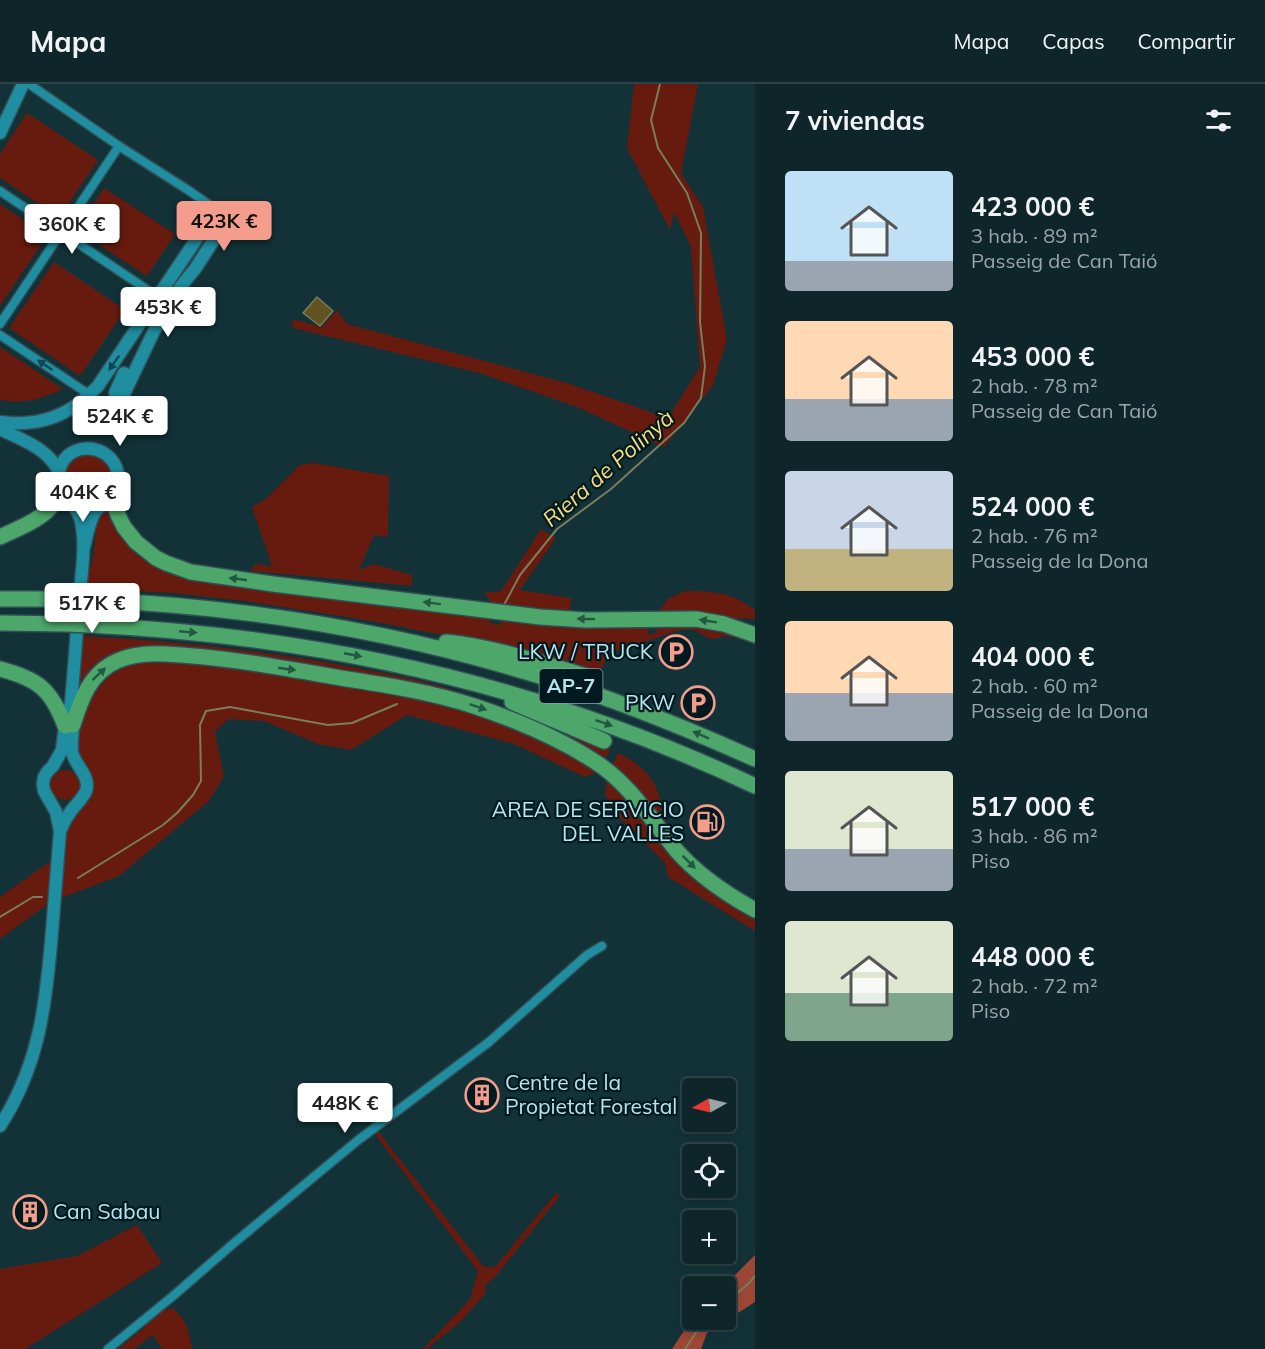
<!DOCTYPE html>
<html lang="es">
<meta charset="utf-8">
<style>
:root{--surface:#0e262a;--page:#1c3236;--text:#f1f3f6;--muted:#9ba5a8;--line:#2e4347;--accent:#f49d8c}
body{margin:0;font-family:Mulish,sans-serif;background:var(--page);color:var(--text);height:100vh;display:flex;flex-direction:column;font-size:22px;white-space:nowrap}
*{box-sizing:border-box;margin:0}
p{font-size:20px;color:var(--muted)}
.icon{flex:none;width:33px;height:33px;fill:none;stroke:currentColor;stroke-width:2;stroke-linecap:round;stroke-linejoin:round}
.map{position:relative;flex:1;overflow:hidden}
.side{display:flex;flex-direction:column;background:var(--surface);width:510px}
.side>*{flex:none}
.needle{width:39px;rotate:262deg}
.controls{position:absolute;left:682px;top:994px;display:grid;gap:12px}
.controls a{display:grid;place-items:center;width:54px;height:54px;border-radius:6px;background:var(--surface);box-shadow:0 3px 9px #0003,0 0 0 2px var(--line);font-size:30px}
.price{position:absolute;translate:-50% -51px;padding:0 14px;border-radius:6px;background:#fff;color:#222;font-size:20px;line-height:39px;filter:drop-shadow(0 2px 3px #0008)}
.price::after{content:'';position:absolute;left:50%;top:36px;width:18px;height:14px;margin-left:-9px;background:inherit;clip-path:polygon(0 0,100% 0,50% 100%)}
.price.current{background:var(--accent);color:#111}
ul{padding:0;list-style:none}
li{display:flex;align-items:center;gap:18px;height:150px;padding:0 30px}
li span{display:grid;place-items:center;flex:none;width:168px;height:120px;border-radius:6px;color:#555}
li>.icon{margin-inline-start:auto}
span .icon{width:72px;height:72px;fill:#fffc;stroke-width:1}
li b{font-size:26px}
h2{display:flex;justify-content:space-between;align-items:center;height:72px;padding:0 30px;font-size:26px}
header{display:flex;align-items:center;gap:36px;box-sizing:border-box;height:84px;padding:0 30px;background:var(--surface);border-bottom:2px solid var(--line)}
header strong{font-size:28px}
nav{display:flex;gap:33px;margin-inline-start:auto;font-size:21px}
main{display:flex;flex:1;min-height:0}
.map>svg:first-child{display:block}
.green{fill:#671b0f}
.forest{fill:#9c4636}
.water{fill:#61521f;stroke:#7b7e5d;stroke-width:1.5}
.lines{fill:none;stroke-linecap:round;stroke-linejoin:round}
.stream{stroke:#7b7e5d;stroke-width:2}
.minor-casing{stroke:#304f55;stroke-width:11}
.secondary-casing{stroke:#304f55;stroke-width:15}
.motorway-casing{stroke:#304f55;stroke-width:18}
.minor{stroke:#1f8ea1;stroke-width:8}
.secondary{stroke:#1f8ea1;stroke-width:12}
.motorway{stroke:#4da76a;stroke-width:15}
.motorway-bridge-casing{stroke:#304f55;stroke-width:18;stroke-linecap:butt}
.motorway-bridge{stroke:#4da76a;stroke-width:15}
.oneway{fill:#0c4853}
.oneway2{fill:#235941}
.labels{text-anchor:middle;stroke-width:4.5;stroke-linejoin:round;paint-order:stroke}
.shield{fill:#001a1f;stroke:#80a7b0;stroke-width:1.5}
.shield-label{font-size:20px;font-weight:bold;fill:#b7e4ee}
.poi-label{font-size:21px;fill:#b7e4ee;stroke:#001a1f;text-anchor:end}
.water-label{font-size:22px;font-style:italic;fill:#fadc7d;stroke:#001a1f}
</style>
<header>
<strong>Mapa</strong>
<nav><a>Mapa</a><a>Capas</a><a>Compartir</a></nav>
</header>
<main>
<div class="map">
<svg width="755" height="1265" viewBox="0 0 755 1265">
<rect width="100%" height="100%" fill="#123238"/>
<!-- green -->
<g class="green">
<path d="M634,0H698L681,89L703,123L727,255L713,301L664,363L577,323L479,289L293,244L292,235L322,243L337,226L347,240L567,299L668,334L700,283L691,163L674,128L670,146L627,64Z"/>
<path d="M27,29L98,76L59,134L0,94V70Z"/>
<path d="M104,104L175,150L147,192L76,146Z"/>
<path d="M0,120L47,152L0,222Z"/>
<path d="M54,178L125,226L80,292L9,244Z"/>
<path d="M0,263L63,305C39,316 26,320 0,316Z"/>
<circle cx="89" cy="395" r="24"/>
<path d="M314,379L389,392L388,453L374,451L359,486L374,480L412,491V502L250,487L256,480L272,482L252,423L266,415L300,381Z"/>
<path d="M108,424L160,481L491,531L490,539L499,541L504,532L648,539V551L655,549L659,543L713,540L755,557V561C745,557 732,551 721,553C718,554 715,555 711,555L695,547L690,545L677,547L608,570L600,589L595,591L468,556L366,536L245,517L173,509L88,505V493L94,469L96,443L98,436Z"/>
<path d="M541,445L556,454L520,506L571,514L570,530L519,524L492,519L484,509L501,507Z"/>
<path d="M685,507C714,507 731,508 755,526V535L725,534L658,528L668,515Z"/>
<path d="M84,552C172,557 259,566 346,582C377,588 409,593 440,602C498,619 554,642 610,666L603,679L471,617L145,566L79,610Z"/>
<path d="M162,576C223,581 282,591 342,601C399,611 456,619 510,641C541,654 570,671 599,687L585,693L514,660L407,631L351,666L318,660L264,637L228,635L215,648L224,692L209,717L119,792L61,814C63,798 64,783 65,768C66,759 65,748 69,740C74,727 89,721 92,706C95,690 85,686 80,673C76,663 80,650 81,641C86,613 101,586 130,579C140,576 152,577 162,576Z"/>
<path d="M618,669C636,677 653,691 659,711C663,723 664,736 670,747C677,759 687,770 695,781L611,685Z"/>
<circle cx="65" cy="701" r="15"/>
<path d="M607,693L755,833V847L668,793L665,779L609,723L605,710Z"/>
<path d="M52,776L49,819L0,855V813Z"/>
<path d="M377,1046L484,1183H495L556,1109L560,1112L496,1192L486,1201L485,1210L460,1238L427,1265H423L470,1215L478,1187L374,1049Z"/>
<path d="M137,1141L162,1179L25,1265H0V1185L77,1172Z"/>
<path d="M173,1224C187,1236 189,1247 192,1265H162L153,1251L134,1265H118L143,1245L149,1237L157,1228Z"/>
</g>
<!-- forest -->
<path class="forest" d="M755,1171V1218L707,1249L701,1265H672L693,1233V1236H726V1203H723Z"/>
<!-- water -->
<path class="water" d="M317,213L333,227L320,242L303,229Z"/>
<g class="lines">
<!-- stream -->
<g class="stream">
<path d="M504,521L520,491L557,445L611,405L684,339L701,314L705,282L700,238L701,149L687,109L658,64L651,36L660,0"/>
<path d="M78,794L163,741L177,729L193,711L201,697L200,641L206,627L230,623L328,641L352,639L397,620"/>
<path d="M0,833L33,813H42"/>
<path d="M726,1219L749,1199L755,1192"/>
<path d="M685,1265L701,1241L706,1236"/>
</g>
<!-- minor casing -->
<g class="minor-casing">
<g id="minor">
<path d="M29,0L119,62L188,106L221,129"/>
<path d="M0,107L158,213"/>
<path d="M0,240L119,62"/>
<path d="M0,251L90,311"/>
<path d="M108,1265L173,1212L234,1159L357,1057L489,958L587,871L602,862"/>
</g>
</g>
<!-- secondary casing -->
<g class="secondary-casing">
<g id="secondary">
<path d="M0,49L23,0"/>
<path d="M115,309L124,289"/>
<path d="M123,312L154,247L181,202L195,185L228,134"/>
<path d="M0,338C40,343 70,332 98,302L216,126"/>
<path d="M0,345C22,356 48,364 59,388"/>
<path d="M60,747C63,741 65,735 69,730C74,722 82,716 86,707C91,692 75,682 72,668C71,659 73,649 73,640"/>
<path d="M0,1042C40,980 46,919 52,848C55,814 57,781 60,747L56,728L44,707L43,700L44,693L48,687L53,682L62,666L65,642L71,619C74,584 77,550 79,515C81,494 85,472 83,451C82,443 82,436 78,429C71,415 57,407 59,389C63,359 104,356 116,383C120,393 118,405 112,413C107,419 100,422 95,428C89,438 87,452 84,463"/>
</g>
</g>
<!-- motorway casing -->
<g class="motorway-casing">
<g id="motorway">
<path d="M115,409L114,420L118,431L124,443L136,458L156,474L166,479L191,488L273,500L540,533L586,536L696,535L724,540L755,551"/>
<path d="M0,453C19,444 45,435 56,416C58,412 59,407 60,402"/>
<path d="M0,515H68"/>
<path d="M90,516C234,522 377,544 516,585C598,608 677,640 755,675"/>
<path d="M0,539L67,540"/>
<path d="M88,541C319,552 546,603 755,702"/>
<path d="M446,558C494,563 543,579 589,593"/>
<path d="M0,585C38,595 51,605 65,642"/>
<path d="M512,618L604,657"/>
<path d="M73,641C81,615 90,589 117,577C132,570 151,569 166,570C225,573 284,584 341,594C386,601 431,608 474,622C516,636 557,653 594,677C629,699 650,734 676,766C698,791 726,810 755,826"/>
</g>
</g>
<!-- minor -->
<use href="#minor" class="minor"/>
<!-- secondary -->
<use href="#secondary" class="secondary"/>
<!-- motorway -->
<use href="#motorway" class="motorway"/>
<!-- motorway-bridge casing -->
<g class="motorway-bridge-casing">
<g id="motorway-bridge">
<path d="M68,515L90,516"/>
<path d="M67,540L88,541"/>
</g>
</g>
<!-- motorway-bridge -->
<use href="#motorway-bridge" class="motorway-bridge"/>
</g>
<!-- one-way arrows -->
<defs><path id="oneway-solid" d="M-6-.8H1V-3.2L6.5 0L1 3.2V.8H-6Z" transform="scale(1.5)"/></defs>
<g class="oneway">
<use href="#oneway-solid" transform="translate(114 279) rotate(125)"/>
<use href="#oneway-solid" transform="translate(45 281) rotate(-146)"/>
</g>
<g class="oneway2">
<use href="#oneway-solid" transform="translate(238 495) rotate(-172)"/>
<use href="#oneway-solid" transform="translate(432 519) rotate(-173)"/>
<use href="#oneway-solid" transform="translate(586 535) rotate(-179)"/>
<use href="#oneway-solid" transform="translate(708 537) rotate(-171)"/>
<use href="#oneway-solid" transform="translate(188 548) rotate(5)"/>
<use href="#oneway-solid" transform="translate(353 571) rotate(11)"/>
<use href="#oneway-solid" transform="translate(287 585) rotate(8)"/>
<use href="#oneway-solid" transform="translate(99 590) rotate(-43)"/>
<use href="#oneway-solid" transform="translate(478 623) rotate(19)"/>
<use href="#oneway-solid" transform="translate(604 639) rotate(19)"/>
<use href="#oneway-solid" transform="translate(701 651) rotate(-156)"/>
<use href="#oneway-solid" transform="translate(689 778) rotate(45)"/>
</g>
<!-- icons -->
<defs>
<g id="parking-ring" transform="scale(1.725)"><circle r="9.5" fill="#001a1f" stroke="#f49d8c" stroke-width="1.5"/><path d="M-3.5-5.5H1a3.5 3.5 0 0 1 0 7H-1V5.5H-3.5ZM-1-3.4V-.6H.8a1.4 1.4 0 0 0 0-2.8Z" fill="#f49d8c"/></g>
<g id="fuel-ring" transform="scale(1.725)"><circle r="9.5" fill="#001a1f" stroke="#f49d8c" stroke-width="1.5"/><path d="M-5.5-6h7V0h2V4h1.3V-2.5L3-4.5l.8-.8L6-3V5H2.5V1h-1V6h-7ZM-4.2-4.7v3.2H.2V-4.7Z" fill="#f49d8c"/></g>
<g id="building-ring" transform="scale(1.725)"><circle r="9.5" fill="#001a1f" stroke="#f49d8c" stroke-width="1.5"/><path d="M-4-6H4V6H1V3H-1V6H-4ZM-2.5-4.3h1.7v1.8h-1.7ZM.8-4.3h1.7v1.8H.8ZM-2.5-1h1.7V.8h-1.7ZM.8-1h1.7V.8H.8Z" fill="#f49d8c"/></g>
</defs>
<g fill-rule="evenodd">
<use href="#parking-ring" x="676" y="568"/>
<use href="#parking-ring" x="698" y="619"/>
<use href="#fuel-ring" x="707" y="738"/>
<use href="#building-ring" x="482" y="1011"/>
<use href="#building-ring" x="30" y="1128"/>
</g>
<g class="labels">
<!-- shield labels -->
<rect class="shield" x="539.5" y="585" width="63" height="34" rx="4.5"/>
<g class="shield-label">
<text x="571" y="609">AP-7</text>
</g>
<!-- poi labels -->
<g class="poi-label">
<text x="653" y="575">LKW / TRUCK</text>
<text x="675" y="626">PKW</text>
<text x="684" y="733">AREA DE SERVICIO<tspan x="684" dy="24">DEL VALLES</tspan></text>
<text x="505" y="1006" text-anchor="start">Centre de la<tspan x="505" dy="24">Propietat Forestal</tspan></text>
<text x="53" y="1135" text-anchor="start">Can Sabau</text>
</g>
<!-- water labels -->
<g class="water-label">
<text transform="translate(608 384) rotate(-41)" y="8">Riera de Polinyà</text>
</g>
</g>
</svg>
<div class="controls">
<a><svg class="needle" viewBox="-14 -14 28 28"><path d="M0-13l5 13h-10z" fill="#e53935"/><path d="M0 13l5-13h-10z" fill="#9ba5a8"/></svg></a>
<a><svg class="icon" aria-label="locate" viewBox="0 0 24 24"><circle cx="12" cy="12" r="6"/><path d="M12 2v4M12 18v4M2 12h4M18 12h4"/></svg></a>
<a>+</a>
<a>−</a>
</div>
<b class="price current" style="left:224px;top:168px">423K €</b>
<b class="price" style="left:72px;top:171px">360K €</b>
<b class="price" style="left:168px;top:254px">453K €</b>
<b class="price" style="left:120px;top:363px">524K €</b>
<b class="price" style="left:83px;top:439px">404K €</b>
<b class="price" style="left:92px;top:550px">517K €</b>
<b class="price" style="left:345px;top:1050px">448K €</b>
</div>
<section class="side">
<h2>7 viviendas<svg class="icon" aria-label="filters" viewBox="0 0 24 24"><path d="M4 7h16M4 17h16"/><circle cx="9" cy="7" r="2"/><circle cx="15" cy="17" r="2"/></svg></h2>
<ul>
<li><span style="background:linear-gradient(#bfe0f5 75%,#9aa5b1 0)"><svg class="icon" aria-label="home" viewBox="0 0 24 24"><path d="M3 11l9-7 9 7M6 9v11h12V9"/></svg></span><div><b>423 000 €</b><p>3 hab. · 89 m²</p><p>Passeig de Can Taió</p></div></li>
<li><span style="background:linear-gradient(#ffd9b3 65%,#9aa5b1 0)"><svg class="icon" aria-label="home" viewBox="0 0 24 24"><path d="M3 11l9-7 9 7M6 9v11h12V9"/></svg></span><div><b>453 000 €</b><p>2 hab. · 78 m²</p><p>Passeig de Can Taió</p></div></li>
<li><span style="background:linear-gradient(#c9d6e8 65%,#c2b280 0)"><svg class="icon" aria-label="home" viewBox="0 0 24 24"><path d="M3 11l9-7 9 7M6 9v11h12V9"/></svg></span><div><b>524 000 €</b><p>2 hab. · 76 m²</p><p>Passeig de la Dona</p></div></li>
<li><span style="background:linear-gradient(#ffd9b3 60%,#9aa5b1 0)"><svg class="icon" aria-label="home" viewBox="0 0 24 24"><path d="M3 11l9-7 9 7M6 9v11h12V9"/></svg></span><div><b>404 000 €</b><p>2 hab. · 60 m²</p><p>Passeig de la Dona</p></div></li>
<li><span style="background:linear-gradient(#dfe7d0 65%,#9aa5b1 0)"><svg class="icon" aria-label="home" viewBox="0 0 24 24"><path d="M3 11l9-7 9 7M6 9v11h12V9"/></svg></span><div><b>517 000 €</b><p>3 hab. · 86 m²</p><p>Piso</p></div></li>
<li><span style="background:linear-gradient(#dfe7d0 60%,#7fa58c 0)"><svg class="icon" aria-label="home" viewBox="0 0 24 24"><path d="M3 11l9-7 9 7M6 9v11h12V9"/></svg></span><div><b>448 000 €</b><p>2 hab. · 72 m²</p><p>Piso</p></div></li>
</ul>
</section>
</main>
